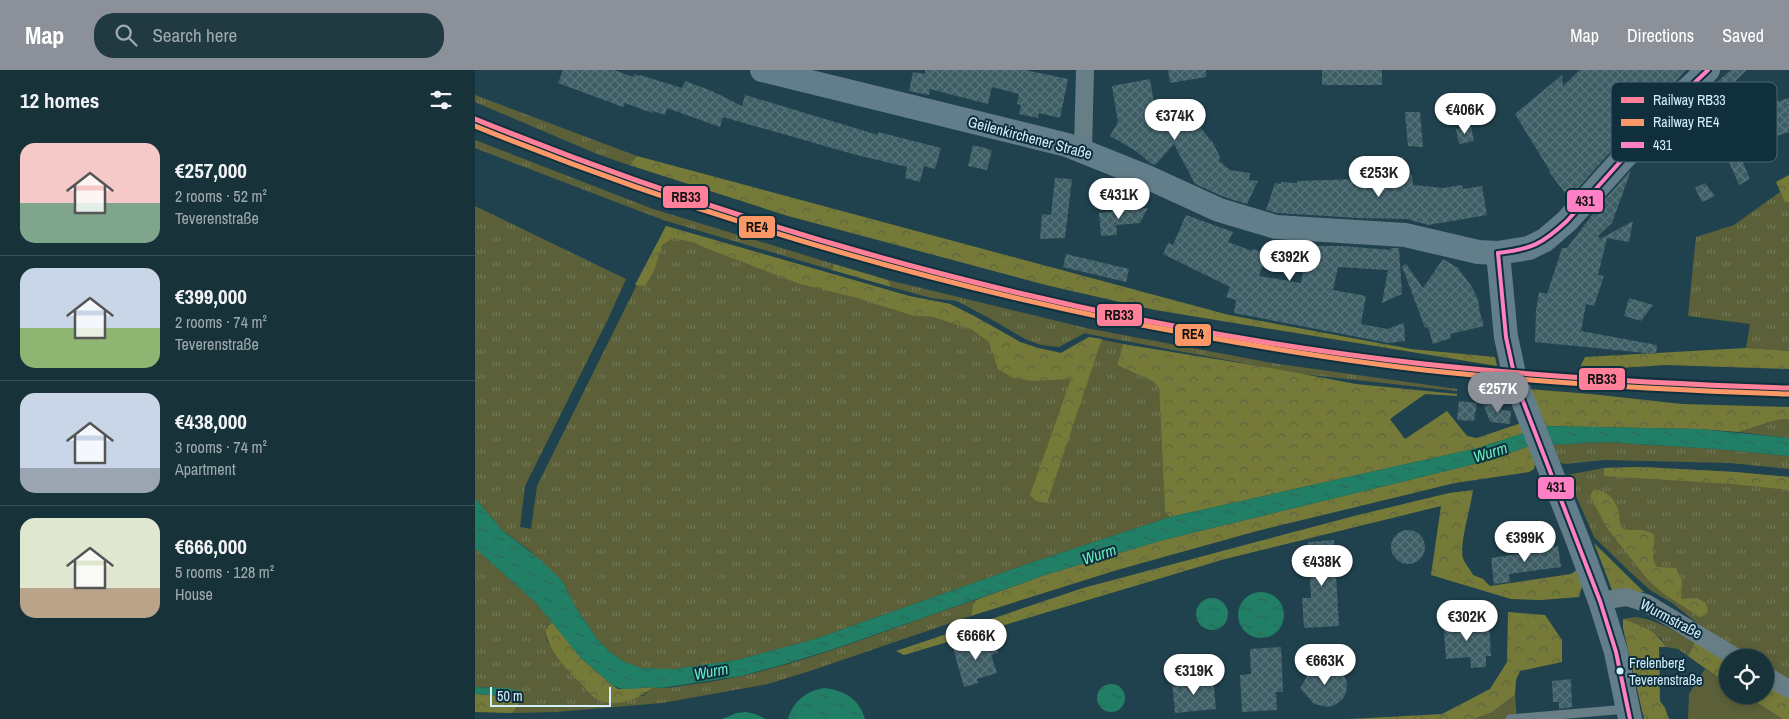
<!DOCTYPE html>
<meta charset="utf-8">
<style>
:root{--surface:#18323a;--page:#213a42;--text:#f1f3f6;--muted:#9faaaf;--line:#364d54;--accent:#8c9099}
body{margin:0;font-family:"Archivo Narrow",sans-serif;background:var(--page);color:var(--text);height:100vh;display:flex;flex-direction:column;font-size:19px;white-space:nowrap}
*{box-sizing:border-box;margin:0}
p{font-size:16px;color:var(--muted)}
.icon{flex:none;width:28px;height:28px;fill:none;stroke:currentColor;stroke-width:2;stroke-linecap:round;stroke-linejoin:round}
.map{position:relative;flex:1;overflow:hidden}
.details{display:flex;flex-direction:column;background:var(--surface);width:475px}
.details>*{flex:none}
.tools{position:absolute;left:1244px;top:579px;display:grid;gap:10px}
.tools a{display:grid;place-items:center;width:55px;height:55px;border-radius:50%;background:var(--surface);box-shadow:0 2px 8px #0003,0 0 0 1px var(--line);font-size:25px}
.scale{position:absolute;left:15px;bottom:12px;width:121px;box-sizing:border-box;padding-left:5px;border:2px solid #d3effd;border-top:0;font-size:14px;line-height:18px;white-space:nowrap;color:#d3effd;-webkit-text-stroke:4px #0f2f3c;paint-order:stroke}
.price{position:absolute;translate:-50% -42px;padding:0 11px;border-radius:18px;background:#fff;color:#222;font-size:16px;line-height:32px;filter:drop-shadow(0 1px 2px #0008)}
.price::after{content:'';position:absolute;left:50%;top:30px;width:15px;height:11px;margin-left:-8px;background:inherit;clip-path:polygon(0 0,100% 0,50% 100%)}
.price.active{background:var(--accent);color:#fff}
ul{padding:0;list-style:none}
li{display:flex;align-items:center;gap:15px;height:125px;padding:0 20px}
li+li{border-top:1px solid var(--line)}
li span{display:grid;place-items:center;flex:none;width:140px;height:100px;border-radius:15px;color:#555}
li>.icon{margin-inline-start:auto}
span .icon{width:60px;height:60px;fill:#fffc;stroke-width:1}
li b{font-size:21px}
h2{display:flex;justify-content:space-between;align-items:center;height:60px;padding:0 20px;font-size:21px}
header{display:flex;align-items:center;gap:30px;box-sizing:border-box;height:70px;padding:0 25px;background:var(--accent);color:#fff}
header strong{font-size:24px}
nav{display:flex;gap:28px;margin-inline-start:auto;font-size:18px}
.search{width:350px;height:45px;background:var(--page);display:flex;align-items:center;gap:12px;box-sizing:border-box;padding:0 18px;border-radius:20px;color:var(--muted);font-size:19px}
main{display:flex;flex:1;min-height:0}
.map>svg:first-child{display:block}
.grass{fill:url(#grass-tufts)}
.forest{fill:url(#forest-crowns)}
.pitch{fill:#5c6038}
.water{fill:url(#water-ripples)}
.building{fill:url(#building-cross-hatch)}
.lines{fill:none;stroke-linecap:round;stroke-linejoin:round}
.lane{stroke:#677e87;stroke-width:9}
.street{stroke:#677e87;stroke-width:18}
.secondary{stroke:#627e8a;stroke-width:24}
.bus-1-casing{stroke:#0f2f3c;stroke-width:8}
.bus-1{stroke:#ff80c5;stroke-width:4}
.rail-1-casing{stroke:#0f2f3c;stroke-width:9}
.rail-2-casing{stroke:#0f2f3c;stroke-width:9}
.rail-1{stroke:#ff8098;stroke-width:5}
.rail-2{stroke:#fc9868;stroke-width:5}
.bus-dot{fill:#d3effd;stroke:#0f2f3c;stroke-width:2}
.labels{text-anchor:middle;stroke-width:4;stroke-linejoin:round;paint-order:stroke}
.bus-label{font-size:14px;fill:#d3effd;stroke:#0f2f3c;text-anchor:start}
.street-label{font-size:15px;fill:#d3effd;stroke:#0f2f3c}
.water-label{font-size:16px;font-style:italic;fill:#6aebbf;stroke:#0f2f3c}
.key{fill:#0f2f3c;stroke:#4a6976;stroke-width:1}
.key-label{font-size:14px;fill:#d3effd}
.line-badge{stroke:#0f2f3c;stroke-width:2}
.pale-badge-label{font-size:14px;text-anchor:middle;font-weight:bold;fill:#111}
</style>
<header>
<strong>Map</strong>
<div class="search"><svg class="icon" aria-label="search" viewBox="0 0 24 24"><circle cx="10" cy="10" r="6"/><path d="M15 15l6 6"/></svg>Search here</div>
<nav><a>Map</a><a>Directions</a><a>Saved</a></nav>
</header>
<main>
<section class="details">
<h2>12 homes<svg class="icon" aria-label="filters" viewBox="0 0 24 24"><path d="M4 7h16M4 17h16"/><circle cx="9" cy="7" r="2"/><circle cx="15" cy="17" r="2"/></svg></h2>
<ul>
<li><span style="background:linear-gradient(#f6c9c9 60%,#7fa58c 0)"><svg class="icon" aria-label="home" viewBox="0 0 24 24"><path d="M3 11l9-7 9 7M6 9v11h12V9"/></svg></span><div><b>€257,000</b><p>2 rooms · 52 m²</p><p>Teverenstraße</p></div></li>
<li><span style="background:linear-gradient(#c9d6e8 60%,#8fb573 0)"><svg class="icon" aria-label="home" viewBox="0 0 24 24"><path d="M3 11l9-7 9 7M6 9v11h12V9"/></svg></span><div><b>€399,000</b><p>2 rooms · 74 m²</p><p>Teverenstraße</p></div></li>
<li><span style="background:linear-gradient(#c9d6e8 75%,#9aa5b1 0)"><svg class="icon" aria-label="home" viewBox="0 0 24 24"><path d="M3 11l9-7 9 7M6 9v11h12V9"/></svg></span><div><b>€438,000</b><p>3 rooms · 74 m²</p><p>Apartment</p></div></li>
<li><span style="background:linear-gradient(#dfe7d0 70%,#b9a48a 0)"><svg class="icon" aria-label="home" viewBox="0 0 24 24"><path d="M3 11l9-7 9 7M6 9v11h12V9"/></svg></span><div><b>€666,000</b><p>5 rooms · 128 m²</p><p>House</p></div></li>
</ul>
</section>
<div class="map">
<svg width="1314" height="649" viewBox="0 0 1314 649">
<defs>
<pattern id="grass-tufts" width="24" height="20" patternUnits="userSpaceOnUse" patternTransform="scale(1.25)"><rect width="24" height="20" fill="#5c6038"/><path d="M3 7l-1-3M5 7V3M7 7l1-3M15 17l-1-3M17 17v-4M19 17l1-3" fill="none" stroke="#727756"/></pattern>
<pattern id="forest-crowns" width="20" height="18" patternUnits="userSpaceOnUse" patternTransform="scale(1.25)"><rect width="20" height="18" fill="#767a38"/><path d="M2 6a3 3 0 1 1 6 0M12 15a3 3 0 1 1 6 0" fill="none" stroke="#5d6441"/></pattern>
<pattern id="water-ripples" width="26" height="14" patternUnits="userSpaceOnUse" patternTransform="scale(1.25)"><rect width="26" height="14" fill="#207f65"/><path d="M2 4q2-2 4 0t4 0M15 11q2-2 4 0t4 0" fill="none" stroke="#2e665a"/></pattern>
<pattern id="building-cross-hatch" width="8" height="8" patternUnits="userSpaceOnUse" patternTransform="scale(1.25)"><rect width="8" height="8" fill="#3e5d65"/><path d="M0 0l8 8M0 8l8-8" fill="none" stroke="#59757c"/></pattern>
</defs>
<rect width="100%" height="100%" fill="#20424e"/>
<!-- grass -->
<g class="grass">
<path d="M0,25L162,86L154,95L122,84L0,32Z"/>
<path d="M0,70L178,139L359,194L357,200L188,150L0,78Z"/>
<path d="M1312,117H1314V281L1271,278L1275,254L1213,246L1221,167L1259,155Z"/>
<path d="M0,136L151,209L133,249L50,416L45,457L56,459L62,416L191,156L434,226L475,234L499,246L545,272L563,278L586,283L614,267L648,274L642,295L679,312L684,319L690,442L695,447L558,492L340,569L262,590L200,599H184L167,598L149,592L134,581L123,570L99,535L88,512L54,480L28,461L0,428Z"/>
<path d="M413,210L611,258L797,293L982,319V321L826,304L613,264L610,263L584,277L566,275L550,269L514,248L482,231L456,228L416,217Z"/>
<path d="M1314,349V368L1263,362L1302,350Z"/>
<path d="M1130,372L1242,379L1314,386V399L1255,393L1130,390L1090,394L1079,390L1072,375Z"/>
<path d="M1167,397L1260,402L1314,407V610L1290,596V588L1276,587L1236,564L1197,533L1175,520L1155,502L1119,467L1092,405L1129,398Z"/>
<path d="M0,478L61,533L77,552L70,560L72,571L120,628L168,626L179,617C192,620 207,615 220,614C318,601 411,559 503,529L498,534L496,546L335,601L293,614L187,633L81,642L37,643L49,627L31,618L0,617Z"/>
<path d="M1160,547C1181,549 1201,562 1220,572L1213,586L1203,579L1191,577L1186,568L1148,549Z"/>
</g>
<!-- forest -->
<g class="forest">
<path d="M162,86L754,245L936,279L1020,287L1022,296L680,240L575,216L313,146L154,95Z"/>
<path d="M1314,105V132H1310L1301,112Z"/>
<path d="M191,156L434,226L475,234L499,246L545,272L563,278L586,283L614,267L627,269L572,433L561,431L555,425L596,309L558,311L538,308L523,299L514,272L496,259L458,247L436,245L379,227L322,213L213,171L198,168L187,175L179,201L170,216L160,215Z"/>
<path d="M359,194L413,210L416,217L357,200Z"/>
<path d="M648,274L796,298L881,314L982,324V326L950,324L915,349L930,369L972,341L992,366L1002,368L1046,353L1049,363L1003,378L695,447L690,442L684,319L679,312L642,295Z"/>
<path d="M1271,278L1314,281V299L1190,295L1103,301L1110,287Z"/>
<path d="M1053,319L1116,324L1207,334L1314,337V349L1302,350L1263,362L1224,359L1066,356Z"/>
<path d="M1054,376L1060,394L1059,399L1054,402L980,413L782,461L642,500L496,546L498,534L503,529L570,505L688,470L1016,390Z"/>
<path d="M1167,397L1260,402L1314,407V420L1258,414L1129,406V398Z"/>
<path d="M1119,419C1132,421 1140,429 1144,442C1145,447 1144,452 1146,458C1157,463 1169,456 1179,465C1181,477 1174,487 1182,497L1201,498L1207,511L1206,529L1222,528L1231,533L1233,542L1230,546L1225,547L1189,524L1173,510L1132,458L1115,426Z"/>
<path d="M998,420C996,437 984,474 988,488C990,494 995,499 998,505L1008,509L1015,516L1096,504L1106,497L1108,513L1104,527L1066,530L1036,529L956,505L966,436L750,489L429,585L421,581L608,518L883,445L974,423Z"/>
<path d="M1119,473L1169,522L1137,520Z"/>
<path d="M1033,542L1070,545L1087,570V592L1045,601L1041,610L1040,625L1016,643L999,649H875L967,644L1015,619L1032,592Z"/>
<path d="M1148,549C1166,556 1181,560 1191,577H1184L1185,631L1190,638L1194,649H1169L1148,558Z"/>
<path d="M77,552L105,587L137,615L143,619L179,617C164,629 139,640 120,628C115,625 111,618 107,614C91,599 74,582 70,560Z"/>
<path d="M1220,572L1252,588V614L1213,586Z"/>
<path d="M1290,612L1314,627V649H1307L1270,625H1290Z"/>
<path d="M0,624L49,627L37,643L0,642Z"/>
</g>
<!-- pitch -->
<g class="pitch">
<path d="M1230,599L1252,614V625H1270L1307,649H1213L1214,624Z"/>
<path d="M1040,625L1042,649H999L1016,643Z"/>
</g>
<!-- water -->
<g class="water">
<path d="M1066,356L1224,359L1314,368V386L1242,379L1130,372L1072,375Z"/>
<path d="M1049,363L1054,376L1016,390L688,470L570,505L359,579L307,595L266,606L186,618C170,615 152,624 137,615L105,587L61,533L0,478V428L28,461L67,491L88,512L99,535L123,570L134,581L149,592L167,598L200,599L262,590L340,569L558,492L695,447L1003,378Z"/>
<circle cx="786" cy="545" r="23"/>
<circle cx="737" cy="544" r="16"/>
<circle cx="636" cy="628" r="14"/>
<path d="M0,617L31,618L46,621L49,627L0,624Z"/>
<path d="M349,618C369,620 384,629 390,649H313C318,631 331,621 349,618Z"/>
<path d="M271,642L280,644L291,649H247L262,643Z"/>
</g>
<!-- building -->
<g class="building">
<path d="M88,0H139L158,7L159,4L165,6V5L207,18L210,11L237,21L267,36L270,25L403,65V62L466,78L460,99L449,96L445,112L430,108L432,97L378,84L248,47L245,57L192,38L190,45L178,41L177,43L150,33L148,37L83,13Z"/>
<path d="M450,0H550L593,9L585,48L564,43L563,48L544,44L546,35L542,34L544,24L517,17L513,34L455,19L454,25L434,21L438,2L450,4Z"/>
<path d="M693,0H731V7L695,13Z"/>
<rect x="847" y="0" width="60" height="15"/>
<path d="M1105,0H1211L1155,61L1141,46L1136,49L1148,68L1094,128L1074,102L1075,101L1040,44L1087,5L1088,16Z"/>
<path d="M1256,0H1272L1253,18L1262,43L1314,28V62L1262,78L1275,109L1264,115L1246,73L1253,70L1243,42L1184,92L1174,81L1188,64L1240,21L1238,15Z"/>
<path d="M675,9L681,46L712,40L736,71H737L745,87L744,91L755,100L775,103L774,110L783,111L772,134L749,127L720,114L699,74L680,95L675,93L661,81L635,66L643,52L637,16Z"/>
<path d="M930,42H945L948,77L933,76Z"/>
<path d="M996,56L999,71L984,74L981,59Z"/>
<path d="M498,75L517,80L512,100L493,96Z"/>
<path d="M928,87L930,106L937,105L938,115L968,118L987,115L988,119L1007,116L1012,145L953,155L932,149L883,148L803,143L791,140L800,113L806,114V112L822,113V111L885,109V105L907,103L906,90Z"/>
<path d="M1156,100L1137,153L1123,166L1125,169L1158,151L1154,172L1132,168L1123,205L1129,206L1119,236L1111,234L1106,261L1182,275L1181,284L1060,272L1061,241L1064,222L1072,224L1087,178H1092L1123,137Z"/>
<path d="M580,108L597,109L590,168L565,169L567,144L576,145Z"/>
<path d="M1230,113L1240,126L1227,132L1220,118Z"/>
<path d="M673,138L665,153L641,155L642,165L626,166L624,143Z"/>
<path d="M711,145L758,162L753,172L777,181L778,179L792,184L784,206L826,213L830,187L835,188L841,176H867L916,180V178H924L927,224L907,233L913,200L863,197L858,220L891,226L886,254L912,259L929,253L930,271L914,273L759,243L761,230L751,227L755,217L688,184L693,173L698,175Z"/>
<path d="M591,184L654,199L651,212L588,197Z"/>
<path d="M968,189L983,198L997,217L1003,230L1005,243L1009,256L975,264L976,268L958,274L953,257L950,258L927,196L931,194L948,218Z"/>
<path d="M1154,228L1178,235L1166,251L1149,246Z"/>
<path d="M984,331L1002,333L999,351L982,350Z"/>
<path d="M1008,333L1027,335L1026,340L1036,341L1035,354L1015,352Z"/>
<circle cx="933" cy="477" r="17"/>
<path d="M859,470L864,556L829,558L827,528H836L833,472Z"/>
<path d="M1083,476L1086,497L1034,504L1035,512L1019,514L1016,488L1055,482L1054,481Z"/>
<path d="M983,548V555L1014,553L1016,586H1011V597L996,598L995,587L971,589L968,549Z"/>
<path d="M519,567L523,583L516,585L522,603L502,609L503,613L489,617L478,578Z"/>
<path d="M806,577L808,622H801L802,640L767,642L765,605L776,604L775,579Z"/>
<path d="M851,594L863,599L869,605L872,613L871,623L867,630L860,635L852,637L839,634L825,618L836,600L842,596Z"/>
<path d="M738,609L741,639L700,643L697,612Z"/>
<path d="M1096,609L1097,637L1084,639V632H1078L1077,611Z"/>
</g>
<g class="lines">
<!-- lane -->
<path class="lane" d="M1035,649L1152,639"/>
<!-- street -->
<g class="street">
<path d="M608,80L610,0"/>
<path d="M1125,531L1151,527L1171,533L1262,588"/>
<path d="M1290,605L1314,619"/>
</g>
<!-- secondary -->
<g class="secondary">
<path d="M287,0L592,75L672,107L744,140L801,157L930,165L1003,182L1023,183L1054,178L1070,170L1092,151L1197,34L1233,0"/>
<path d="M1023,183L1031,267L1041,313L1103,471L1125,531L1141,582L1155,649"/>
</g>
<!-- bus-1 casing -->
<g class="bus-1-casing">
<g id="bus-1">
<path d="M1023,183L1031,267L1041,313L1125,531L1141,582L1155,649"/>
<path d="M1023,183C1057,179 1067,174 1092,151L1197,34L1233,0"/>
</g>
</g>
<!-- bus-1 -->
<use href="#bus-1" class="bus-1"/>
<!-- rail-1 casing -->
<g class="rail-1-casing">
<path id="rail-1" d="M0,49C300,171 627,258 949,294C1070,307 1192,314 1314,318"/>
</g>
<!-- rail-2 casing -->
<g class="rail-2-casing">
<path id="rail-2" d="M0,56C207,140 422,205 641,250C743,270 846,288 949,300C1070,313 1192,320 1314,324"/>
</g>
<!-- rail-1 -->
<use href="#rail-1" class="rail-1"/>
<!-- rail-2 -->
<use href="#rail-2" class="rail-2"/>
</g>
<!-- markers -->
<circle class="bus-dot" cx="1145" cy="601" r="4.5"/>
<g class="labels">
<!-- bus labels -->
<g class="bus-label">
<text x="1154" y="598">Frelenberg<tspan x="1154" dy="17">Teverenstraße</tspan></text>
</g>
<!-- street labels -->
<g class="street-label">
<text transform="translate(555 68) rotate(15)" y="5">Geilenkirchener Straße</text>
<text transform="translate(1196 549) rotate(28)" y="5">Wurmstraße</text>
</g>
<!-- water labels -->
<g class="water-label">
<text transform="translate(1015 382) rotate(-17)" y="6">Wurm</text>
<text transform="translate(624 484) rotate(-18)" y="6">Wurm</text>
<text transform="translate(236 601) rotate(-10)" y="6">Wurm</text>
</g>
</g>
<!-- legend -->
<rect x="1136" y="12" width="166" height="80" rx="8" class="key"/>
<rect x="1146" y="27" width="23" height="6" fill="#ff8098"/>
<rect x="1146" y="49" width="23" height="7" fill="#fc9868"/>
<rect x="1146" y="72" width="23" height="6" fill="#ff80c5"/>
<g class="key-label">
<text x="1178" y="35">Railway RB33</text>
<text x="1178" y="57">Railway RE4</text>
<text x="1178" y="80">431</text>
</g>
<g class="line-badge">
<rect x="187" y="115" width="47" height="24" rx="5" fill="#ff8098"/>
<rect x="1091" y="119" width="38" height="24" rx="5" fill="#ff80c5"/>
<rect x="263" y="145" width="38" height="24" rx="5" fill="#fc9868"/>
<rect x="621" y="233" width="47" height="24" rx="5" fill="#ff8098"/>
<rect x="699" y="253" width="38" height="24" rx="5" fill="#fc9868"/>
<rect x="1103" y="297" width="48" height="24" rx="5" fill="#ff8098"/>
<rect x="1062" y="406" width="38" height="24" rx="5" fill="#ff80c5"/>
</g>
<g class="pale-badge-label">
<text x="211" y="132">RB33</text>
<text x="1110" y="136">431</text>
<text x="282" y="162">RE4</text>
<text x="644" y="250">RB33</text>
<text x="718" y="269">RE4</text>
<text x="1127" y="314">RB33</text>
<text x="1081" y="422">431</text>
</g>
</svg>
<div class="tools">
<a><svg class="icon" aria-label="locate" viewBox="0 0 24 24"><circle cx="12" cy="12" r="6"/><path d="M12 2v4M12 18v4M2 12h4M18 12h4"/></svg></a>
</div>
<div class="scale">50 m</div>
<b class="price" style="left:990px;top:65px">€406K</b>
<b class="price" style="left:700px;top:71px">€374K</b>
<b class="price" style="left:904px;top:128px">€253K</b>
<b class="price" style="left:644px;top:150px">€431K</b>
<b class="price" style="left:815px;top:212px">€392K</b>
<b class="price active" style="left:1023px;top:344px">€257K</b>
<b class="price" style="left:1050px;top:493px">€399K</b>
<b class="price" style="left:847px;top:517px">€438K</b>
<b class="price" style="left:992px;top:572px">€302K</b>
<b class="price" style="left:501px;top:591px">€666K</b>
<b class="price" style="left:850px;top:616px">€663K</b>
<b class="price" style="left:719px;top:626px">€319K</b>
</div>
</main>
